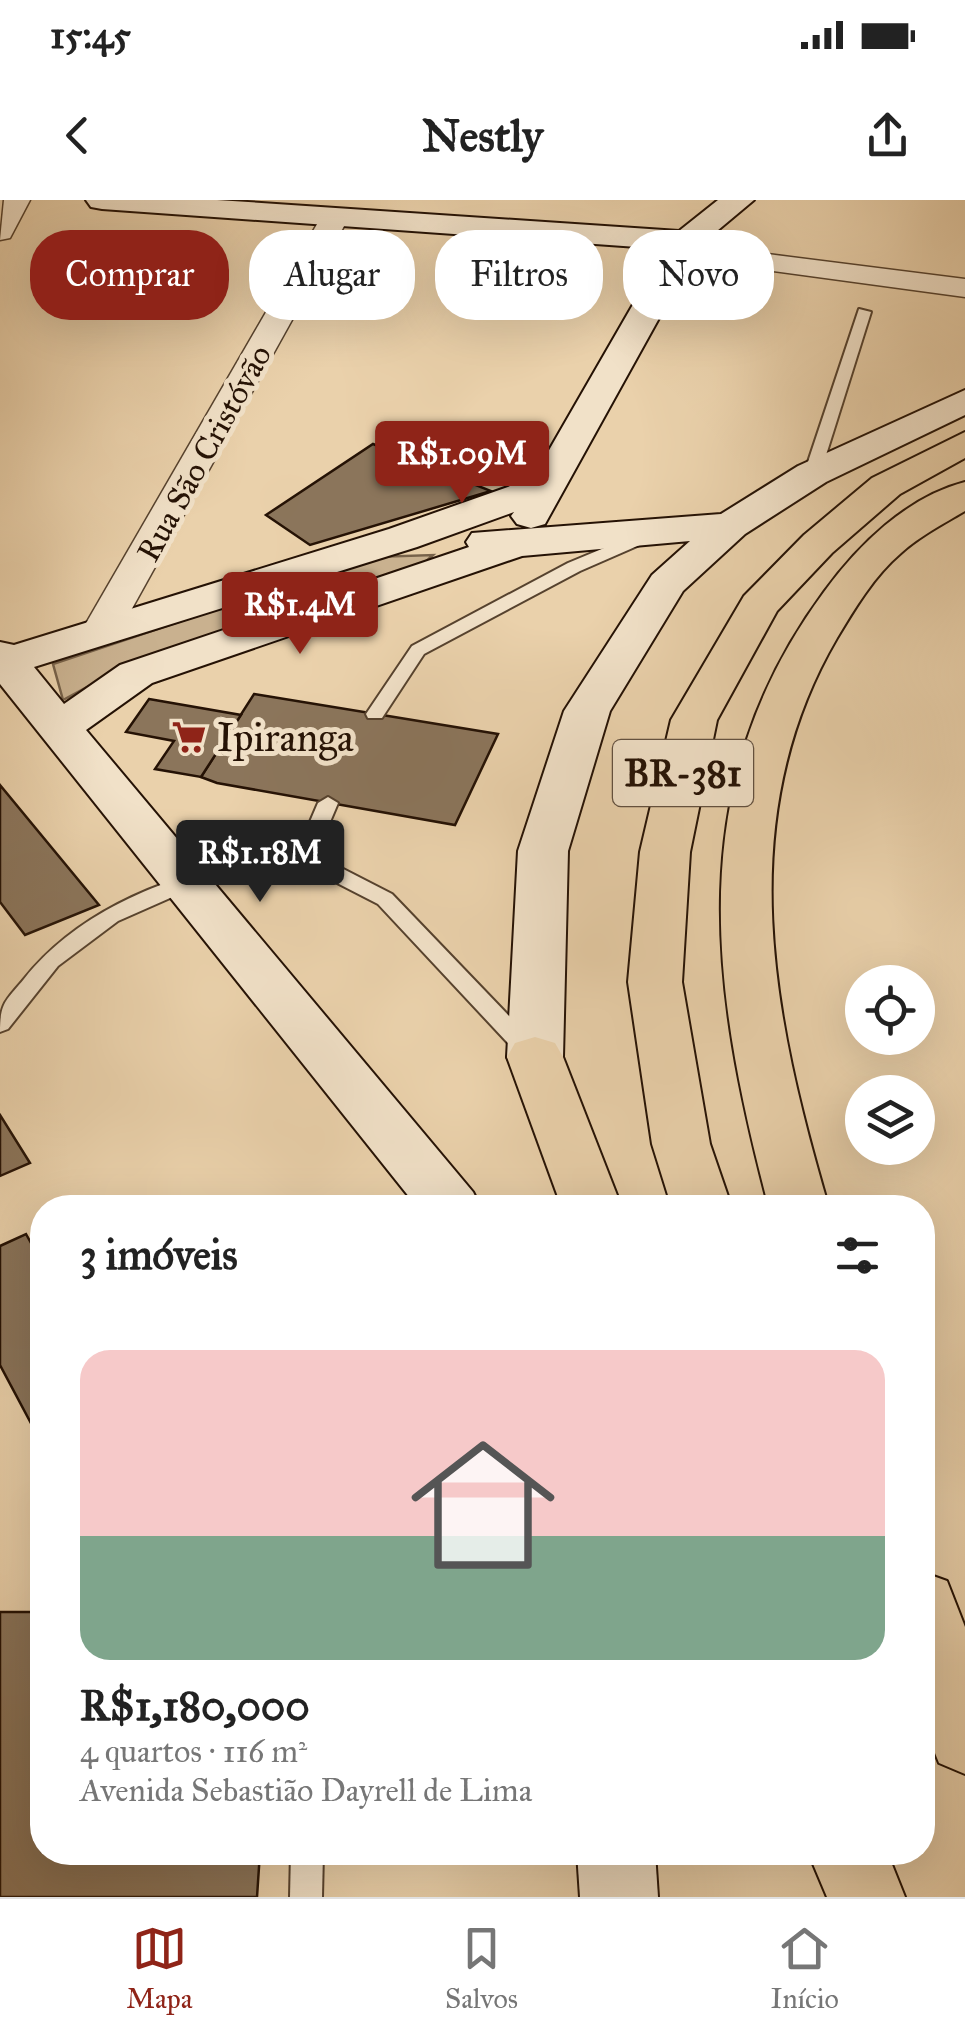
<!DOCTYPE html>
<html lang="pt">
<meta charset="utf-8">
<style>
:root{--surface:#fff;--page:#f2f2f2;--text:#222;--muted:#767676;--line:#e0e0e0;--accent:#8f2418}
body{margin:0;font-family:"IM FELL Great Primer",serif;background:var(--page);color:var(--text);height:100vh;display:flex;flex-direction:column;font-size:38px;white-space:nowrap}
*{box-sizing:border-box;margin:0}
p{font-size:32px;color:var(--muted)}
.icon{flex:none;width:55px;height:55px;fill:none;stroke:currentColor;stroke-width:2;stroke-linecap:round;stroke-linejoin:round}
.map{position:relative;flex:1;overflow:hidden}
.sheet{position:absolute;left:30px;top:995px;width:905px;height:670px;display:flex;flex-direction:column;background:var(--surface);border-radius:40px;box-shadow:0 10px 40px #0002}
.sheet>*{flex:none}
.top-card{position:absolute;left:30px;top:30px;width:905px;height:90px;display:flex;gap:20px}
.fabs{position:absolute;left:845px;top:765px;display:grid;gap:20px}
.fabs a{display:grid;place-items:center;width:90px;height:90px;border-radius:50%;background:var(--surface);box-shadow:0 10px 40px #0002;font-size:50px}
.price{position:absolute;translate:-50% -85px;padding:0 22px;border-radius:10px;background:var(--accent);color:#fff;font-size:32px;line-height:65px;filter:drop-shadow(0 2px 5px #0008)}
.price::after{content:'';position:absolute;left:50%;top:60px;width:30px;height:22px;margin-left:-15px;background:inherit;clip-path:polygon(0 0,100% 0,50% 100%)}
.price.current{background:#222;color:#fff}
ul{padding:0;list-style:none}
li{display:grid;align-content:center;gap:20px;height:530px;padding:0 50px}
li+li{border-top:2px solid var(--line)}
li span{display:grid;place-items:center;height:310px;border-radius:30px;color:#555}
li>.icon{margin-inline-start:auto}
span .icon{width:180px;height:180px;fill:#fffc;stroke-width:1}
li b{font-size:42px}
h2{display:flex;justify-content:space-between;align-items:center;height:120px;padding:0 50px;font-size:42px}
.chip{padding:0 35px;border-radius:40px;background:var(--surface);box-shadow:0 10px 40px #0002;font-size:35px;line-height:90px}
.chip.current{background:var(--accent);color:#fff}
.status{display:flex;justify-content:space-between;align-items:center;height:70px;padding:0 50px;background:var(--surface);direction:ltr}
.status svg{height:28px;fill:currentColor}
header{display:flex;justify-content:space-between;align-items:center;height:130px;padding:0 50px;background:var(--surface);font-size:45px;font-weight:800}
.menu{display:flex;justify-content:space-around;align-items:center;height:140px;border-top:2px solid var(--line);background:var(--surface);font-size:28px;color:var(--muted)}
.menu a{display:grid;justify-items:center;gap:5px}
.menu .current{color:var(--accent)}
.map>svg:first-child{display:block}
.green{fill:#c9b18f;stroke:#77624a;stroke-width:2.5}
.building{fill:#8b755b;stroke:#251205;stroke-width:2.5}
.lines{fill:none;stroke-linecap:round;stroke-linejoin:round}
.lane-casing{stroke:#56422e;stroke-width:4}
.street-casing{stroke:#56422e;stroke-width:3}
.secondary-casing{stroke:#251205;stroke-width:4}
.highway-casing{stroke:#251205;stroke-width:4}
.lane{fill:#f1e1c8;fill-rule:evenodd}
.street{fill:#f1e1c8;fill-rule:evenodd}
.secondary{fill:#f1e1c8;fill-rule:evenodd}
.highway{fill:#ead1ab;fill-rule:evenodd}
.labels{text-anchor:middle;stroke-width:10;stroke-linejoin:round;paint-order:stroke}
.far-street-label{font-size:32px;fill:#251205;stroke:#f1e1c8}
.shield{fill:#f1e1c8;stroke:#625040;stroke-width:2.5}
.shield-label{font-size:38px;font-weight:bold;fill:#251205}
.poi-label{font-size:40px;fill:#251205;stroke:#f1e1c8;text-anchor:start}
</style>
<div class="status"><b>15:45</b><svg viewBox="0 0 49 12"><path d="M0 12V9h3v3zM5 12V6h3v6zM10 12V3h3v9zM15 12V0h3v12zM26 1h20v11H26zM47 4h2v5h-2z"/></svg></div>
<header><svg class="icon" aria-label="back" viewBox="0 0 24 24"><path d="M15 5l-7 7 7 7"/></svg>Nestly<svg class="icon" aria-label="share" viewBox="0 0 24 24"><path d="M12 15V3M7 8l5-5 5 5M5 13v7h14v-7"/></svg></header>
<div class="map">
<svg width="965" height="1697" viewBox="0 0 965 1697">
<rect width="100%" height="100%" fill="#ead1ab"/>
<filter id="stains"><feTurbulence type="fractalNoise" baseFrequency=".002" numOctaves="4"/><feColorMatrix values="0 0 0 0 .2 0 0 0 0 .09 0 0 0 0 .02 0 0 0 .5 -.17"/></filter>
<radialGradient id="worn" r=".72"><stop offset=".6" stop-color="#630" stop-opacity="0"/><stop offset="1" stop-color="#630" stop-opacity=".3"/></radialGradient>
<!-- green -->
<path class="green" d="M433,355L423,364L126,466L63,500L53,464L373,357Z"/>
<!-- building -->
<g class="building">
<path d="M373,244L491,291L310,345L266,315Z"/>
<path d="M254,494L498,534L455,625L217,583L201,577Z"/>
<path d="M149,499L241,515L201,577L155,569L174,541L126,532Z"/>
<path d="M0,585L99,705L25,735L0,702Z"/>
<path d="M0,915L30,963L0,976Z"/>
<path d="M26,1034L42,1063V1244L0,1165V1046Z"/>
<path d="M0,1412H42V1652H260L257,1697H0Z"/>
</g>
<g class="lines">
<!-- lane casing -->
<g class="lane-casing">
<g id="lane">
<path d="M859,109L871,112L820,274L806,277L804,274Z"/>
<path d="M645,331L653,336L651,340L580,371L424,454L382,518H368L366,514L412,446L568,363Z"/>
<path d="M328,597L338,603L316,655L392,694L537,845L540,851L537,857H521L378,704L302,665L242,672L195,687L118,721L58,766L8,829L0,832C0,802 6,801 24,779C89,698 199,665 297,652L318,603Z"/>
<path d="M291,1652H323L322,1697H290Z"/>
</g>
</g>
<!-- street casing -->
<g class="street-casing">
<g id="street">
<path d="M4,0H30L10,38L0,40Z"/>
<path d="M334,11L348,19L119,432L113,440L100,443L87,440L81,432L320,19Z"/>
<path d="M680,43L965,79V97L670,57L666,51Z"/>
</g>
</g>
<!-- secondary casing -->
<g class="secondary-casing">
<g id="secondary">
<path d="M86,0H217L679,31L718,0H754L699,46L545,324L531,328L517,324L511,316L514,312L417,347L34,467L64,504L120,465L469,347L466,342L472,333L721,314L798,266L965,190V215L826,282L745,334L683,391L610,511L568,651L563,857L555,871L535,877L515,871L507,857L518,651L564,511L652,375L690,341L522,356L152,483L86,530L473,992L481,1008H418L0,484V442L14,445L389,329L533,278L665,49L102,9L91,7Z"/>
<path d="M577,1652H655L658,1697H580Z"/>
</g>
</g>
<!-- highway casing -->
<g class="highway-casing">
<g id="highway">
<path d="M965,232V258L900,294L832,353L777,411L717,520L690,652L682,782L710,944L732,1008H672L652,944L628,782L640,652L671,520L744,396L804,335L872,278Z"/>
<path d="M965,282V311C943,324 920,336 901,353C874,376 855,408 837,438C731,619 773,818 829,1008H769C711,788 681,586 824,392C858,345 907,297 965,282Z"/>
<path d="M535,837L555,843L563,857L622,1008H562L507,857L515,843Z"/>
<path d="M922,1372L947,1381L965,1427V1574L939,1563L922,1521Z"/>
<path d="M808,1652H887L905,1697H827Z"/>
</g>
</g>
<!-- lane -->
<use href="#lane" class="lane"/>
<!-- street -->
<use href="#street" class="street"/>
<!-- secondary -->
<use href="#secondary" class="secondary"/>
<!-- highway -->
<use href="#highway" class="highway"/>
</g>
<!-- icons -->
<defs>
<g id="supermarket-bare" transform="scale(2.7)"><path d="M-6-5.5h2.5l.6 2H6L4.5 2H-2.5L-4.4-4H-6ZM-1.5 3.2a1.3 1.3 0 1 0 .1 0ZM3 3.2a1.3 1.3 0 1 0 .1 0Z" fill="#8f2418" stroke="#f1e1c8" stroke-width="2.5" paint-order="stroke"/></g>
</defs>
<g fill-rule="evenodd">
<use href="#supermarket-bare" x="189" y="537"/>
</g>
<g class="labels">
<!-- far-street labels -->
<g class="far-street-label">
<text transform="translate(204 253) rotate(-61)" y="11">Rua São Cristóvão</text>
</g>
<!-- shield labels -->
<rect class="shield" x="613" y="540" width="140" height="66" rx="8"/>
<g class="shield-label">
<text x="683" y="586">BR-381</text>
</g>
<!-- poi labels -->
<g class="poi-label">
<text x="217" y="551">Ipiranga</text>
</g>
</g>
<rect width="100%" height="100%" filter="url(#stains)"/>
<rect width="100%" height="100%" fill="url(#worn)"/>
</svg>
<div class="fabs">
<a><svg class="icon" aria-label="locate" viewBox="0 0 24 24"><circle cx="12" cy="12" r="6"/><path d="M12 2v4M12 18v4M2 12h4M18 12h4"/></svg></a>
<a><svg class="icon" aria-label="layers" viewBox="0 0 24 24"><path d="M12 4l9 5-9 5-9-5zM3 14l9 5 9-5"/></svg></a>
</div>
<b class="price" style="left:462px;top:306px">R$1.09M</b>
<b class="price" style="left:300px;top:457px">R$1.4M</b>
<b class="price current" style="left:260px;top:705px">R$1.18M</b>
<div class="top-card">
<a class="chip current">Comprar</a>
<a class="chip">Alugar</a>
<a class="chip">Filtros</a>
<a class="chip">Novo</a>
</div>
<section class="sheet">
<h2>3 imóveis<svg class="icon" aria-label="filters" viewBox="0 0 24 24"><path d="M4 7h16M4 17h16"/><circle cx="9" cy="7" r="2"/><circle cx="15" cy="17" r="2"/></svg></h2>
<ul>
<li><span style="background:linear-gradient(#f6c9c9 60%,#7fa58c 0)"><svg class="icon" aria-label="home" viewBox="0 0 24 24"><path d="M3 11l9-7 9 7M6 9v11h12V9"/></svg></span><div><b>R$1,180,000</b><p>4 quartos · 116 m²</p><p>Avenida Sebastião Dayrell de Lima</p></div></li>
</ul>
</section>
</div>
<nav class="menu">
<a class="current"><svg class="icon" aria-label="map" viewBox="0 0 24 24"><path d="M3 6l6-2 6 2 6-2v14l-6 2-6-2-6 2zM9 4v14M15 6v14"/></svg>Mapa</a>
<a><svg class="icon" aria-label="saved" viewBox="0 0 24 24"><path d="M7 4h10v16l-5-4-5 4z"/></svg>Salvos</a>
<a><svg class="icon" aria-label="home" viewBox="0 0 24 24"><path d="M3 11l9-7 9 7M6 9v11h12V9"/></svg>Início</a>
</nav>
